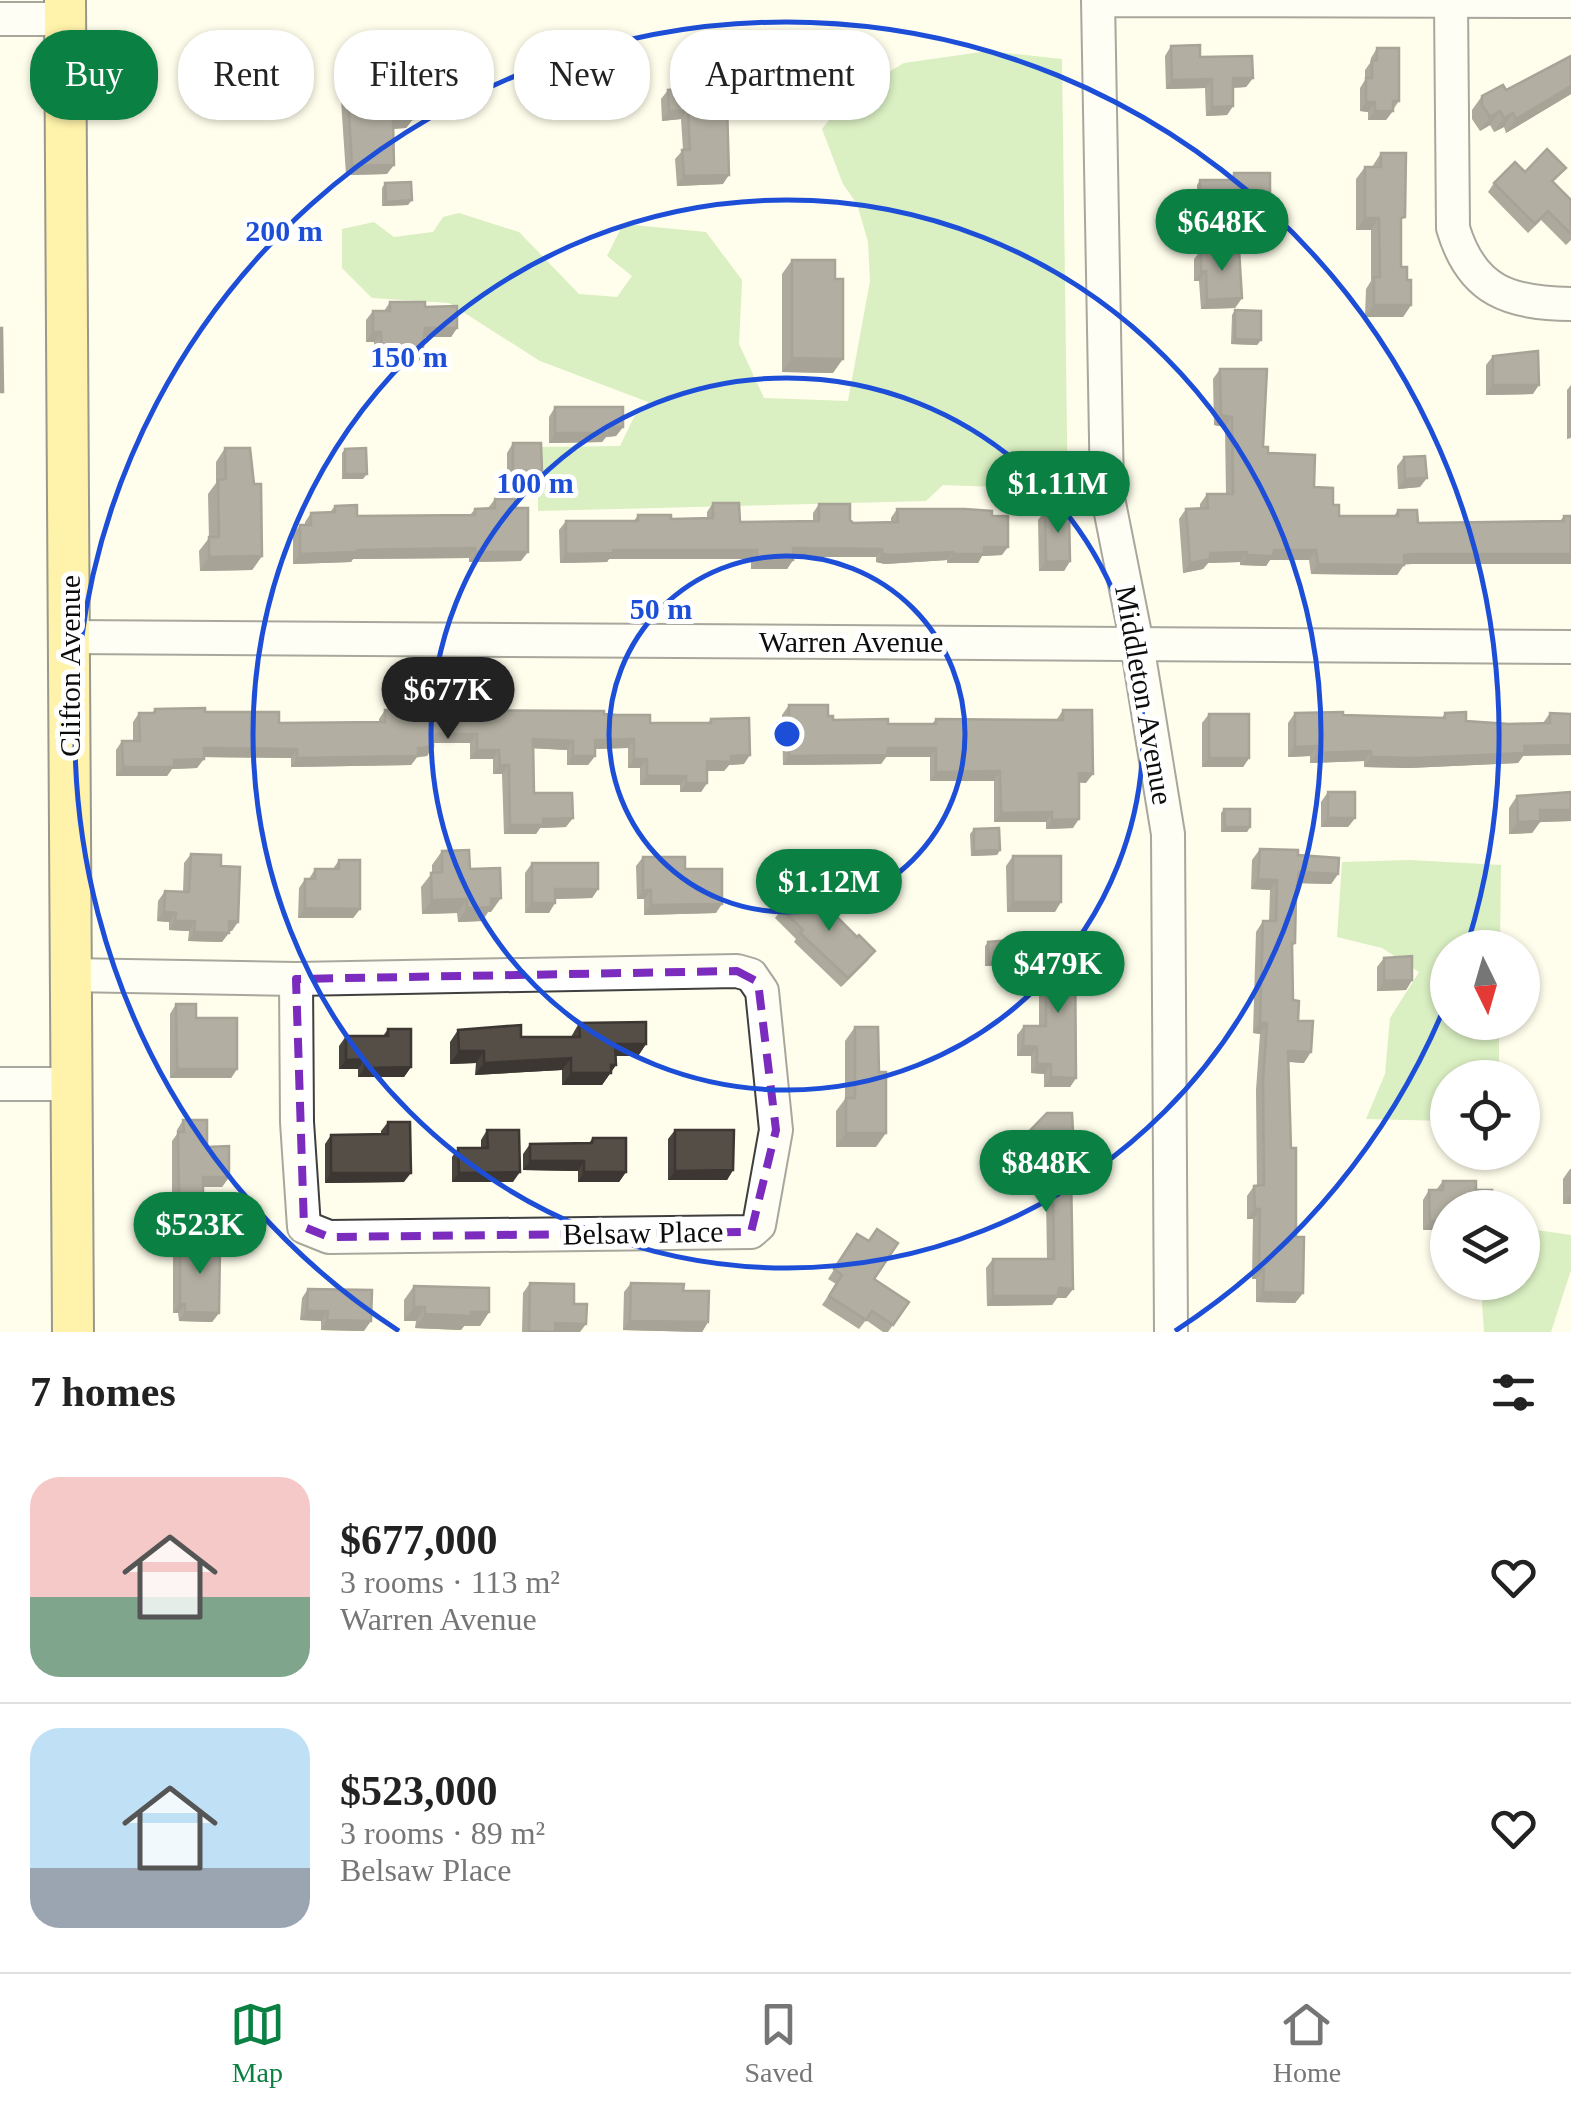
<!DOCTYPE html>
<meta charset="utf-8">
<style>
:root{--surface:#fff;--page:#f2f2f2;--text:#222;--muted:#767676;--line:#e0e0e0;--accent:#0b8043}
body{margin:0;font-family:"Times New Roman",serif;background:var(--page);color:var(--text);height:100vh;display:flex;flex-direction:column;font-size:38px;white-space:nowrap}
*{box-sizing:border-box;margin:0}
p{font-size:32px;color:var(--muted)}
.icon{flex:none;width:55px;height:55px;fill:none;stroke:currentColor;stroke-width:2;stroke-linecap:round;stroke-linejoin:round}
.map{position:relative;height:1332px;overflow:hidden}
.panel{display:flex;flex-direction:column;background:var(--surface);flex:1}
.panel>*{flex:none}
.top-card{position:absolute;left:30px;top:30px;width:1000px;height:90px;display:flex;gap:20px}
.needle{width:65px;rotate:175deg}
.controls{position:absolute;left:1430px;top:930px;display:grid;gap:20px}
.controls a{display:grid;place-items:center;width:110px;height:110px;border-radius:50%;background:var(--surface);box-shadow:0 2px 8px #0004;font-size:50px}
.price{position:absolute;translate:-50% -85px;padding:0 22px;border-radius:35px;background:var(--accent);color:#fff;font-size:32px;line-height:65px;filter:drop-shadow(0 2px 5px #0008)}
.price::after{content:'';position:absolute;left:50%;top:60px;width:30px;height:22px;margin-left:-15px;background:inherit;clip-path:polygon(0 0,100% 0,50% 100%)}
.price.active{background:#222;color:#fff}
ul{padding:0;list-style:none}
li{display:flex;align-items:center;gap:30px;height:250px;padding:0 30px}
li+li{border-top:2px solid var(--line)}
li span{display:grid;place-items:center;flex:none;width:280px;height:200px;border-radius:30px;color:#555}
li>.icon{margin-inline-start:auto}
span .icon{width:120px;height:120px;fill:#fffc;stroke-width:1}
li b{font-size:42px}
h2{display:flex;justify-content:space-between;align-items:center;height:120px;padding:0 30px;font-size:42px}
.tag{padding:0 35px;border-radius:40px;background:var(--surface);box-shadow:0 2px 8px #0004;font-size:35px;line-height:90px}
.tag.active{background:var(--accent);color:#fff}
.dock{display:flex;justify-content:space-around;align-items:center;height:140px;border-top:2px solid var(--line);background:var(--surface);font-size:28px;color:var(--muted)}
.dock a{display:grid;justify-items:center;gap:5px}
.dock .active{color:var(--accent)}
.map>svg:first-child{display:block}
.forest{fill:#adde90}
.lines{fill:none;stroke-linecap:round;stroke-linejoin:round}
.minor-casing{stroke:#3f3f3f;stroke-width:36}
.major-casing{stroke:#1d1d1d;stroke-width:44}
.minor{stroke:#fff;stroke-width:32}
.major{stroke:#ffe45b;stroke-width:40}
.wall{fill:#49433d}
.shaded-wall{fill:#3c3732}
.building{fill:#554e47;stroke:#3c3732;stroke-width:2.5}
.marked{fill:none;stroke:#7b2cbf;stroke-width:8;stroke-dasharray:20 12;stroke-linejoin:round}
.ring{fill:none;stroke:#1d4ed8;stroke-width:5}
.labels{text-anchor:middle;stroke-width:10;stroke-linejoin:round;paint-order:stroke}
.street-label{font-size:30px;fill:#0c0c0c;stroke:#fff}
.centre{fill:#1d4ed8;stroke:#fff;stroke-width:5}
.ring-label{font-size:30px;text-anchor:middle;font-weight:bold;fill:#1d4ed8;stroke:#fff;stroke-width:10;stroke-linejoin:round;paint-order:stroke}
</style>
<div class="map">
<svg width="1571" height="1332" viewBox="0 0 1571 1332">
<rect width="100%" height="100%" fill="#fffdeb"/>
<!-- forest -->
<g class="forest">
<path d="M988,51L1062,59L1068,511L1027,514L996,487L943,485L926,501L538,511V447L620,446L634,417L648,402L540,361L449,303L372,298L342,268V229L374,222L394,237L433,232L443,217L459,213L519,232L579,294L617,297L632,276L607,256L623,224L706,232L742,280L739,344L764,398L848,401L870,281L868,242L857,204L843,184L822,129L848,96L904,63Z"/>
<path d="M1410,860L1501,865L1500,947L1448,948V1022L1499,1023V1077L1448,1078L1447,1121L1366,1119L1385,1074L1390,1018L1419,972L1382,948L1337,937L1342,862Z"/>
<path d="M1523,1228L1571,1235V1270L1551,1332H1484L1482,1303L1487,1283L1522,1282Z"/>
</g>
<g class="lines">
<!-- minor casing -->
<g class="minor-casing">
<g id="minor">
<path d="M1451,3L1453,228C1472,292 1510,303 1571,304"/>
<path d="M0,19H65"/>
<path d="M71,637L1571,647"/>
<path d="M737,971L751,975L762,991L776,1130L759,1225L751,1232L329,1237L304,1227L297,1122L296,979Z"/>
<path d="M69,975L296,979"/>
<path d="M0,1084H72"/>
<path d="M1171,1332L1168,834L1137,644L1107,493L1098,0L1571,1"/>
</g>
</g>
<!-- major casing -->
<g class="major-casing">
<path id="major" d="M65,0L73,1332"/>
</g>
<!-- minor -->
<use href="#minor" class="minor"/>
<!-- major -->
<use href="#major" class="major"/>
</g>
<!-- wall -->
<g class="wall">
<path d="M1171,46L1253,78L1246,87L1233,88V106L1227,115L1206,116L1205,88L1166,89L1165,56Z"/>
<path d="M1377,48L1399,101L1386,120H1368V112L1360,111V88L1365,80V70L1370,63L1371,58Z"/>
<path d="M684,54L723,184L677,186L675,159L683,150L681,119L662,121L661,99L668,90H672V83L678,74V63Z"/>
<path d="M1571,56V94L1506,133L1504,127L1494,132L1490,125L1480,131L1472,119V110L1482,96L1506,90Z"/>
<path d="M347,76L392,100L413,119L406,128L393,129L387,174L346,175L340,85Z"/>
<path d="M1381,153L1401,224V267L1407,280L1411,305L1403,317H1365L1366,289L1371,281V230H1356V179L1365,167H1372Z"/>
<path d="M1566,168L1553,182L1571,200V240L1566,245L1541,220L1528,233L1488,192L1494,183L1525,172Z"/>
<path d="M1234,173L1267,217H1243V212L1197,211V185L1200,180H1231Z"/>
<path d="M385,183L408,205L382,206V188Z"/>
<path d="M1201,250L1242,298L1235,308L1201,309L1199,281H1194V259Z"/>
<path d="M792,260L833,373L782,372V274Z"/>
<path d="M390,302L425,307L457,328L451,337H424L422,356L416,366L375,365L374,342H366V320L373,311H384Z"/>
<path d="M1235,310L1261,340L1257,345L1231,344L1232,315Z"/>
<path d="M1493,356L1533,394L1486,395V365Z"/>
<path d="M1220,369L1268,453L1314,487L1333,505L1339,516H1394L1398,510L1418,523L1560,521L1564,516L1571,564H1404L1397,575L1311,574L1309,560H1270L1266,566L1240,565V562L1208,563L1203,569L1183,573L1179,519L1186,509L1200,508V504L1207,494H1226L1225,427L1214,425L1213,379Z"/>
<path d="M1571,385V438L1567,439V390Z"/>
<path d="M555,407L623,427L616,436L606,437L602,442L549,443V417Z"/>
<path d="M513,443L542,471L535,480H507V453Z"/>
<path d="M225,448L262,556L252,570L200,571L199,551L209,538L208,494L216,483V462Z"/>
<path d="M345,449L363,479H342V453Z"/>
<path d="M1404,457L1420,487L1398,489L1397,466Z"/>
<path d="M495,499L515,508L521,561L469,562V558L353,559L351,562L293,564V534L300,525H305V522L311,513L330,512L335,506L357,516L470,515L475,509L488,508Z"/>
<path d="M713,503L740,522H813V513L819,504L853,523L891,522V518L897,509L992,516L1002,555L982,556L978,563H947V560L885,564L876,562V557H793V560L787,569H751V559H609L607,562L560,563L559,530L566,521H634L638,515L671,519H707V512Z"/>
<path d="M1045,511L1070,561L1064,571H1039L1038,520Z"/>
<path d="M789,705L828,716L833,720L888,724H932L936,719H1057L1063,710L1086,783L1079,782L1073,828L1046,829V822H994V781H930V757H886L881,764L783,765L782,715Z"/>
<path d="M155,709L205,712L279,723L379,722V719L385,710L604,714L650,723H708L711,719L744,764L729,765L724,771H707V783L701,792H680V785H640V768H628V748L595,749V756L588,765H567V750L533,748L534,793L566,827L540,828L536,834H504L502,774H493V759H470V743H433L427,756L417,757L411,765L291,767V758L204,757L197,768L172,769L167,776H116V750L122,741H133V722L139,713H152Z"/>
<path d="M1295,713L1442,718L1445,713L1466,721L1509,724L1543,723L1550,713L1571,714L1523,756L1518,763L1409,768L1364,767V761L1310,763V756L1288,757V723Z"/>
<path d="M1209,714L1249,758L1243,767H1202V723Z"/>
<path d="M1328,792L1355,818L1348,827H1321V802Z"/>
<path d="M1571,792V821L1540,822L1532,833L1509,834V808L1517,796Z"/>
<path d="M1224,809L1250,827L1247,832H1221V813Z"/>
<path d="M974,829L1000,850L997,855L971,856L970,834Z"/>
<path d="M1260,849L1298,855L1338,874L1331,884L1298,883L1296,892L1295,943L1292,947L1293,1000L1298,1021L1304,1063L1289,1062L1291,1148L1296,1237L1303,1293L1295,1303L1256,1302V1279H1252L1253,1219H1247V1196L1254,1186H1257L1256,1090L1260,1034L1253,1033L1256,932L1263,921H1269L1270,890L1251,889L1252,860Z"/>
<path d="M442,851L470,869L491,912H488L482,921L458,922L457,913L422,914L421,887L432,873V865Z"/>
<path d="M191,854L221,866L232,931H229L222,942L188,941L189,931L169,930V922L157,921L158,901L165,891L183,892L184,863Z"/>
<path d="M1013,856L1055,912H1007L1006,866Z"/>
<path d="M643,857L685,869L716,913L644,915V899H637L636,866Z"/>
<path d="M339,860L360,909L353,918H298L299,888L305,879H309L315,869H333Z"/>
<path d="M532,863L598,889L592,898L555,899L549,913H525V873Z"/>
<path d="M817,906L868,960L841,987L794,942L796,939L775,918L782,909Z"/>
<path d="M988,942L1007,966H985V946Z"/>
<path d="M1046,948L1076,1078L1070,1087H1044V1074L1031,1073V1056H1017V1035L1024,1026H1039V957Z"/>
<path d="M1384,958L1412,980L1406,990L1377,991V967Z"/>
<path d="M176,1004L196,1018L237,1069L231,1078H170V1014Z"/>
<path d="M579,1023L646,1044L638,1056H615L616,1065L602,1085H562V1070L475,1075L476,1063L450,1064V1042L458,1030L521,1037H571Z"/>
<path d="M855,1027L876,1147H836V1111L845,1099V1041Z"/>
<path d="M388,1029L411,1067L404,1077H358V1069H339V1046L346,1036H383Z"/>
<path d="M183,1120L207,1147L229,1177L222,1187H203V1193L197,1203H172V1141L177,1134V1130Z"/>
<path d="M388,1122L404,1182L325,1183V1144L331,1135L381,1134V1131Z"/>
<path d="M487,1130L513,1182H452V1157L458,1148H481V1140Z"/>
<path d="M675,1130L733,1170L727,1180H668V1139Z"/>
<path d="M593,1138L626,1172L619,1182H578V1171L523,1170V1154L530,1144L589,1143Z"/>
<path d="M1019,1142L1071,1176L1073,1289L1066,1298H1057L1052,1305L987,1306L986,1268L993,1259H1047L1046,1198H1043V1191H1030V1167L1012,1152Z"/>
<path d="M1570,1169H1571V1204H1563V1179Z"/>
<path d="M1443,1181H1476L1423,1230V1200L1429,1190H1436Z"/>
<path d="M857,1234L869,1241L874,1279L909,1302L888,1332H883L866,1320L859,1329L822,1305L836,1284L828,1279Z"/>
<path d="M180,1241L219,1313L212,1322L179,1321L178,1313H173V1250Z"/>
<path d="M530,1283L574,1304L580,1332H522L523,1293Z"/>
<path d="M631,1283L683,1291L708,1322L702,1332L623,1330L624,1292Z"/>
<path d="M414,1286L489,1312L480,1326H464L461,1330L415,1328L416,1321H404V1300Z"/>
<path d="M308,1289L364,1331L321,1330V1321L300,1320L302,1298Z"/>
</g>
<!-- shaded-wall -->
<g class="shaded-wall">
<path d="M1233,78H1253L1246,87L1226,88Z"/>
<path d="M1212,79L1205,88L1166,89L1172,80Z"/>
<path d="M1571,86V94L1506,133L1516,119Z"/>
<path d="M1366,102H1375L1368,112L1360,111Z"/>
<path d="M1233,106L1227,115L1206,116L1212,107Z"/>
<path d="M688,110L681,119L662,121L669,111Z"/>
<path d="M1375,111H1393L1386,120H1368Z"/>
<path d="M1500,111L1490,125L1480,131L1490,117Z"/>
<path d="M1513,113L1504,127L1494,132L1504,118Z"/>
<path d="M393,119H413L406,128L386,129Z"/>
<path d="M394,165L387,174L346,175L352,166Z"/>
<path d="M729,175L723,184L677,186L684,176Z"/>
<path d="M412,200L408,205L382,206L386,202Z"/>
<path d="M1200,206L1246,207L1243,212L1197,211Z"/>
<path d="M1246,212H1270L1267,217H1243Z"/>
<path d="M1365,218H1379L1371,230H1356Z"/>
<path d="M1206,271L1199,281H1194L1201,272Z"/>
<path d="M1242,298L1235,308L1201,309L1207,300Z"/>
<path d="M1374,305H1411L1403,317H1365Z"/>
<path d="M425,328H457L451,337H418Z"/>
<path d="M373,332H381L374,342H366Z"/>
<path d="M1235,339L1261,340L1257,345L1231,344Z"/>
<path d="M382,356H422L416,366L375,365Z"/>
<path d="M792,358L843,359L833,373L782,372Z"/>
<path d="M1493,385H1539L1533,394L1486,395Z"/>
<path d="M1221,415L1232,417L1225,427L1214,425Z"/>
<path d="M609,427H623L616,436L606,437L602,442L549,443L555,433Z"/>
<path d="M513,471H542L535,480H507Z"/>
<path d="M345,474H367L363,479H342Z"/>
<path d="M1427,478L1420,487L1398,489L1405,479Z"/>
<path d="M984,547H1008L1002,555L982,556L978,563H947L953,554Z"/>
<path d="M475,548L469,558L353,559L351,562L293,564L300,554L357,550Z"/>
<path d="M793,548L882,549L876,557H787Z"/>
<path d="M613,550H757L751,559H609L607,562L560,563L566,554Z"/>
<path d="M1274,550H1316L1309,560H1270L1266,566L1240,565L1247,555Z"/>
<path d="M475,552H528L521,561L469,562Z"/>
<path d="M953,552L947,560L885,564L876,562L882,554Z"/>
<path d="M1247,552L1240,562L1208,563L1203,569L1183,573L1190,563L1210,553Z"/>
<path d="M1418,554H1571V564H1412L1399,565H1404L1397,575L1311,574L1318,564Z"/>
<path d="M262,556L252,570L200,571L209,557Z"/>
<path d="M793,560L787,569H751L757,561Z"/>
<path d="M1070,561L1064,571H1039L1046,562Z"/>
<path d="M433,734H477L470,743H427Z"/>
<path d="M533,739L573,741L567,750L526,748Z"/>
<path d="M634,739L628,748L588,749L595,740Z"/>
<path d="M1571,745V755L1523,756L1518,763L1409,768L1364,767L1371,757L1524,746Z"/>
<path d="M1317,746L1310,756L1288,757L1295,747Z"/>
<path d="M433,747L427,756L417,757L411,765L291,767L297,758Z"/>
<path d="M204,748L297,749L291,758L197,757Z"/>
<path d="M888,748H936L930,757H886L881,764L783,765L789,756Z"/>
<path d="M477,750H499L493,759H470Z"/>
<path d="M1371,751L1364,761L1310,763L1317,753Z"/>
<path d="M750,755L744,764L729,765L724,771H701L707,761L731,756Z"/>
<path d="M573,756H595L588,765H567Z"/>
<path d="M1209,758H1249L1243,767H1202Z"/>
<path d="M204,759L197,768L172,769L167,776H116L123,767L174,760Z"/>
<path d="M634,759H647L640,768H628Z"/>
<path d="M500,765H509L502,774H493Z"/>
<path d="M1000,771L994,781H930L936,772Z"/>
<path d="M1079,773L1093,774L1086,783L1072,782Z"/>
<path d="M647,776H686L680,785H640Z"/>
<path d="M686,783H707L701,792H680Z"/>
<path d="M1540,810H1571V821L1540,822L1532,833L1509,834L1518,822Z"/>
<path d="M1052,812L1046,822H994L1001,813Z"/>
<path d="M573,818L566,827L540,828L536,834H504L510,825L543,819Z"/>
<path d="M1328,818H1355L1348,827H1321Z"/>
<path d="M1079,819L1073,828L1046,829L1052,820Z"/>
<path d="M1225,827H1250L1247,832H1221Z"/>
<path d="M1000,850L997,855L971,856L974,851Z"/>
<path d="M1299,872L1338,874L1331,884L1292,883Z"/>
<path d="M1258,879L1277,880L1270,890L1251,889Z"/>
<path d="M555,889H598L592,898L549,899Z"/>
<path d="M643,890H651L644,899H637Z"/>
<path d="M501,898L491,912H488L482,921L458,922L467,908L491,899Z"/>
<path d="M467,899L457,913L422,914L432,900Z"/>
<path d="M1013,902H1061L1055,912H1007Z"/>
<path d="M532,903H555L549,913H525Z"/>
<path d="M722,904L716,913L644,915L651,905Z"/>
<path d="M305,908L360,909L353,918H298Z"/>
<path d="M164,912L176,913L169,922L157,921Z"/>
<path d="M175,921H195L189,931L169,930Z"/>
<path d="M229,921L238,922L232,931H223Z"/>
<path d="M194,932L229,933L222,942L188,941Z"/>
<path d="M875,951L868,960L841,987L848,978Z"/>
<path d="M1011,961L1007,966H985L989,962Z"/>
<path d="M1412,980L1406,990L1377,991L1384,981Z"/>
<path d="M1260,1023H1267L1260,1034L1253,1033Z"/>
<path d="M615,1044H646L638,1056H607Z"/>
<path d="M1023,1046L1037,1047L1031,1056H1017Z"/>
<path d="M459,1051H484L476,1063L450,1064Z"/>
<path d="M1288,1051L1311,1052L1304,1063L1281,1061Z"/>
<path d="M571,1058L562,1070L475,1075L484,1063Z"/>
<path d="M365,1059L358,1069H339L346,1060Z"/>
<path d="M1037,1064H1051L1044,1074L1031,1073Z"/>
<path d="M611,1065H616L602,1085H562L571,1073Z"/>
<path d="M411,1067L404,1077H358L365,1068Z"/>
<path d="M177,1069H237L231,1078H170Z"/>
<path d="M1051,1077L1076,1078L1070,1087H1044Z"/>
<path d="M846,1133H886L876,1147H836Z"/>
<path d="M530,1161H584L578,1171L523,1170Z"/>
<path d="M733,1170L727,1180H668L675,1171Z"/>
<path d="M520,1172L513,1182H452L459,1173Z"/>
<path d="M584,1172H626L619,1182H578Z"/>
<path d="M331,1173H411L404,1182L325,1183Z"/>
<path d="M203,1177H229L222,1187H196Z"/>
<path d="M1036,1182H1050L1043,1191H1030Z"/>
<path d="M203,1193L197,1203H172L179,1194Z"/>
<path d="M1570,1195L1571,1204H1563Z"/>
<path d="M1255,1209H1260L1253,1219H1247Z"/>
<path d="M1430,1221H1448V1230H1423Z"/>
<path d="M1259,1269H1264L1256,1279H1252Z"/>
<path d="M1059,1288L1073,1289L1066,1298H1057L1052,1305L987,1306L993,1296Z"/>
<path d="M1263,1292L1303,1293L1295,1303L1256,1302Z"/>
<path d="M180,1304H185L178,1313H173Z"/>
<path d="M414,1307H425L416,1321H404Z"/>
<path d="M307,1311H328L321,1321L300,1320Z"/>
<path d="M185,1312L219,1313L212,1322L179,1321Z"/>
<path d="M471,1312H489L480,1326H464L461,1330L415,1328L425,1314Z"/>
<path d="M327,1320L371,1321L364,1331L321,1330Z"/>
<path d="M630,1321L708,1322L702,1332L623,1330Z"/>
<path d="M555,1323L586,1324L580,1332H528Z"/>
</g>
<!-- building -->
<g class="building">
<path d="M1200,45V57L1252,56L1253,78H1233V106L1212,107V79L1172,80L1171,46Z"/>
<path d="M1377,48H1399V101H1393V111H1375V102H1366V78H1372V61L1377,60Z"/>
<path d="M719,52L720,68H726L729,175L684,176L682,150H690L688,110L669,111L668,90L679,89L678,74L686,73L684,54Z"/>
<path d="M1571,56V86L1516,119L1513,113L1504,118L1500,111L1490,117L1482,105V96L1503,85L1506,90Z"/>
<path d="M347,76H391L392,100L413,99V119H393L394,165L352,166Z"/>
<path d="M1547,149L1566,168L1552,181L1571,200V234L1548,211L1535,224L1494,183L1515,162L1525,172Z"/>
<path d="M1381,153H1406L1405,217L1401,218V267H1407V280H1411V305H1374V277H1380L1379,218H1365V167H1381Z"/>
<path d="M1234,173H1270V212H1246V207L1200,206V180H1234Z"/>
<path d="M411,182L412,200L386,202L385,183Z"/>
<path d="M1239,249L1242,298L1207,300L1206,271L1201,272V250Z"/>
<path d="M792,260H835V279H843V359L792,358Z"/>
<path d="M390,302H425V307L457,306V328H425L422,356H382L381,332H373V311H390Z"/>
<path d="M1235,310L1261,311V340L1235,339Z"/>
<path d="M0,328H2L3,392H0Z"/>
<path d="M1538,351L1539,385H1493V356Z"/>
<path d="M1220,369H1267L1263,447H1268V453L1315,455L1314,487L1333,488V505H1339V516H1398V510H1417L1418,523L1564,521V516H1571V554H1418L1404,555V565L1318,564L1316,550H1274L1273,556L1247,555V552L1210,553V559L1190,563L1186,509L1208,508L1207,494H1233L1232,417L1221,415Z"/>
<path d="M555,407H623V427H609V433H555Z"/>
<path d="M513,443H541L542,471H513Z"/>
<path d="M225,448H250L254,484H261L262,556L209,557V537H219L218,480L226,479Z"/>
<path d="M366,448L367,474H345V449Z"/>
<path d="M1425,456L1427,478L1405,479L1404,457Z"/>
<path d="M495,499H515V508H528V552H475V548L357,550V552L300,554V525H311V513L335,512V506L357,505V516L475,515V509L495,508Z"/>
<path d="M713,503H739L740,522L819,521V504H850V520L853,523L898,522L897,509H965L992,511V516H1008V547H984V554H953V552L891,555L882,554V549L793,548V560L757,561V550H613V553L566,554V521H638V515H671V519L713,518Z"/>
<path d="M1069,510L1070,561L1046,562L1045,511Z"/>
<path d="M789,705H828V716H833V720L888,719V724H936V719L1063,720V710H1092L1093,774L1079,773V819L1052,820V812L1001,813L1000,771L936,772V748H888L887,755L789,756Z"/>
<path d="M205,708V712H279V723L385,722V710L604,711V714L617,715H650V723H711V719L749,718L750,755L731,756V762L707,761V783H686V776H647V759H634V739L595,740V756H573V741L533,739L534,793H572L573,818L543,819V825H510L509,765H500L499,750H477V734H433V747L418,748V756L297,758V749L204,748V759L174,760V767H123L122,741H140L139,713H155V709Z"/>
<path d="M1343,712V715L1445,718V713L1466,712V721L1509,724L1550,723V713L1571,714V745L1524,746L1525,753L1416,758L1371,757V751L1317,753V746L1295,747V713Z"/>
<rect x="1209" y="714" width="40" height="44"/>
<rect x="1328" y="792" width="27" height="26"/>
<path d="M1571,792V810H1540V821L1518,822L1517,796Z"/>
<path d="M1224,809H1250V827H1225Z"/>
<path d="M999,828L1000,850L974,851V829Z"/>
<path d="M1260,849L1298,850V855L1339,858L1338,874L1299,872L1296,892L1295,943H1292L1293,1000L1299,1001L1298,1021H1313L1311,1052L1288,1051L1291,1148H1296V1237H1304L1303,1293L1263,1292L1264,1269H1259L1260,1209H1255L1254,1186L1264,1185L1263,1080L1267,1023H1260L1263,921H1276L1277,880L1258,879Z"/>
<path d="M469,850L470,869L500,868L501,898L491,899V907L467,908V899L432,900L431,873L442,872V851Z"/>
<path d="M191,854L221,855V866L240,867L238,922L229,921V933L194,932L195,921H175L176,913L164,912L165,891L189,892Z"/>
<rect x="1013" y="856" width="48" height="46"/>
<path d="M643,857H685V869H722V904L651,905V890H643Z"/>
<path d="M339,860H360V909L305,908V879H315V869H339Z"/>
<path d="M532,863H598V889H555V903H532Z"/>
<path d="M801,890L817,906L822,902L857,937L859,935L875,951L848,978L800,933L803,930L782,909Z"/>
<path d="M1010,940L1011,961L989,962L988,942Z"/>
<path d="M1046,948H1075L1076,1078L1051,1077V1064H1037V1047L1023,1046L1024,1026H1046Z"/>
<path d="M1412,956V980L1384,981V958Z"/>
<path d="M176,1004H196V1018H237V1069H177Z"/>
<path d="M646,1022V1044H615L616,1065H611V1073H571V1058L484,1063V1051H459L458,1030L521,1025V1037H580L579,1023Z"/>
<path d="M855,1027H878L879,1072H886V1133H846V1098H855Z"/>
<path d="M388,1029H411V1067L365,1068V1059L346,1060V1036H388Z"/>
<path d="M1047,1113H1072L1075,1170L1071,1171L1073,1289L1059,1288L1058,1296H993V1259H1054L1053,1188H1050V1182H1036L1037,1158L1019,1142Z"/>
<path d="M183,1120H207V1147L229,1146V1177H203V1193L179,1194L178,1132H184Z"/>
<path d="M388,1122H410L411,1173H331V1135L388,1134Z"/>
<path d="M487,1130H519L520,1172L459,1173L458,1148H488Z"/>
<path d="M675,1130H734L733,1170L675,1171Z"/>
<path d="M593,1138H626V1172H584V1161H530V1144L592,1143Z"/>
<path d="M1443,1181H1476V1190H1492L1493,1208H1448V1221H1430L1429,1190H1443Z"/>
<path d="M877,1229L898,1243L874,1279L909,1302L893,1325L872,1311L866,1320L829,1296L842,1275L834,1269L857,1234L869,1241Z"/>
<path d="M180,1241L212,1242V1247H220L219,1313L185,1312V1304H180Z"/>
<path d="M530,1283L574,1284V1304H587L586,1324L555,1323V1332L529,1331Z"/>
<path d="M631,1283L684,1284L683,1291H709L708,1322L630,1321Z"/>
<path d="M414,1286L489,1288V1312H471V1316L425,1314V1307H414Z"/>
<path d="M308,1289L372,1290L371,1321L327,1320L328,1311H307Z"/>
</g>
<!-- marked area -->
<path d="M0 0H1571V1332H0ZM737,971L758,982L776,1130L751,1232L329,1237L304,1227L296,979Z" fill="#fffdeb" fill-opacity=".55" fill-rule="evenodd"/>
<path class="marked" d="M737,971L758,982L776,1130L751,1232L329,1237L304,1227L296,979Z"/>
<!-- distance rings -->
<g class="ring">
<circle cx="787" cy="734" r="178"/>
<circle cx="787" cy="734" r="356"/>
<circle cx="787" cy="734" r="534"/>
<path d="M1447 1001A712 712 0 0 1 1175 1331M399 1331A712 712 0 1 1 1468 942"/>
</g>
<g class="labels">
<!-- street labels -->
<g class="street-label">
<text x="851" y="652">Warren Avenue</text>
<text transform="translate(70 666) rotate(-90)" y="10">Clifton Avenue</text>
<text transform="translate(1144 695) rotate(80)" y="10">Middleton Avenue</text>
<text transform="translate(643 1233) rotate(-1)" y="10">Belsaw Place</text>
</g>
</g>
<circle cx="787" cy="734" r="15" class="centre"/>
<g class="ring-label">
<text x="284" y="241">200 m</text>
<text x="409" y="367">150 m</text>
<text x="535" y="493">100 m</text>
<text x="661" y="619">50 m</text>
</g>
</svg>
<div class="controls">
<a><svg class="needle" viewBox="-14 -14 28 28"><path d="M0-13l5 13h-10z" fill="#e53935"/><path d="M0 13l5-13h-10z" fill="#767676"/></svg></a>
<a><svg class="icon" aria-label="locate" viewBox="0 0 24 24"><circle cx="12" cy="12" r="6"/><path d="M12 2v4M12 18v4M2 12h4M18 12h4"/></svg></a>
<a><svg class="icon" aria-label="layers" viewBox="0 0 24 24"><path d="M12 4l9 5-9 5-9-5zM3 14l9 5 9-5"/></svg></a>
</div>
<b class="price" style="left:1222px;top:274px">$648K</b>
<b class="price" style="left:1058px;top:536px">$1.11M</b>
<b class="price active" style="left:448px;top:742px">$677K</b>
<b class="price" style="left:829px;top:934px">$1.12M</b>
<b class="price" style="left:1058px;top:1016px">$479K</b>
<b class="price" style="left:1046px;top:1215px">$848K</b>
<b class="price" style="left:200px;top:1277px">$523K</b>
<div class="top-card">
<a class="tag active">Buy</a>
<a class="tag">Rent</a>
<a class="tag">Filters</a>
<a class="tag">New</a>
<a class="tag">Apartment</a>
</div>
</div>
<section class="panel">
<h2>7 homes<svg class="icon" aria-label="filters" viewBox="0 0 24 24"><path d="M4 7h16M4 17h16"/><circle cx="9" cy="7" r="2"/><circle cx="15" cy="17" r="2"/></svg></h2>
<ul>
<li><span style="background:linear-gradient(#f6c9c9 60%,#7fa58c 0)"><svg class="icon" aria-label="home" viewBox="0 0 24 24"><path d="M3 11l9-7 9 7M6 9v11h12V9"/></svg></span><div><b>$677,000</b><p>3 rooms · 113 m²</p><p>Warren Avenue</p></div><svg class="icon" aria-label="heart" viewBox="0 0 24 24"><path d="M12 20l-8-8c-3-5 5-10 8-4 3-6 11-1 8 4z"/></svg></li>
<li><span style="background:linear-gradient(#bfe0f5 70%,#9aa5b1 0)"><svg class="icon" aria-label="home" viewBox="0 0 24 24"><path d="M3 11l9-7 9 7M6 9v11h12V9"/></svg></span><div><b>$523,000</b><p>3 rooms · 89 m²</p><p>Belsaw Place</p></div><svg class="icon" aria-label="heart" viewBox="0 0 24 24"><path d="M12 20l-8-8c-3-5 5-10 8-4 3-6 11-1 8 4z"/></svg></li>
</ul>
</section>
<nav class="dock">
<a class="active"><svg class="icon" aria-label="map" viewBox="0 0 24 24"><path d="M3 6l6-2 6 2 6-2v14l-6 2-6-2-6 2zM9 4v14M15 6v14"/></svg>Map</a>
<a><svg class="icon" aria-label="saved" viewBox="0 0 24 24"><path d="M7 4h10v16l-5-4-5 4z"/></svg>Saved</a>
<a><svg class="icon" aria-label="home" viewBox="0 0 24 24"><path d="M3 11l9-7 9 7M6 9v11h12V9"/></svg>Home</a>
</nav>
